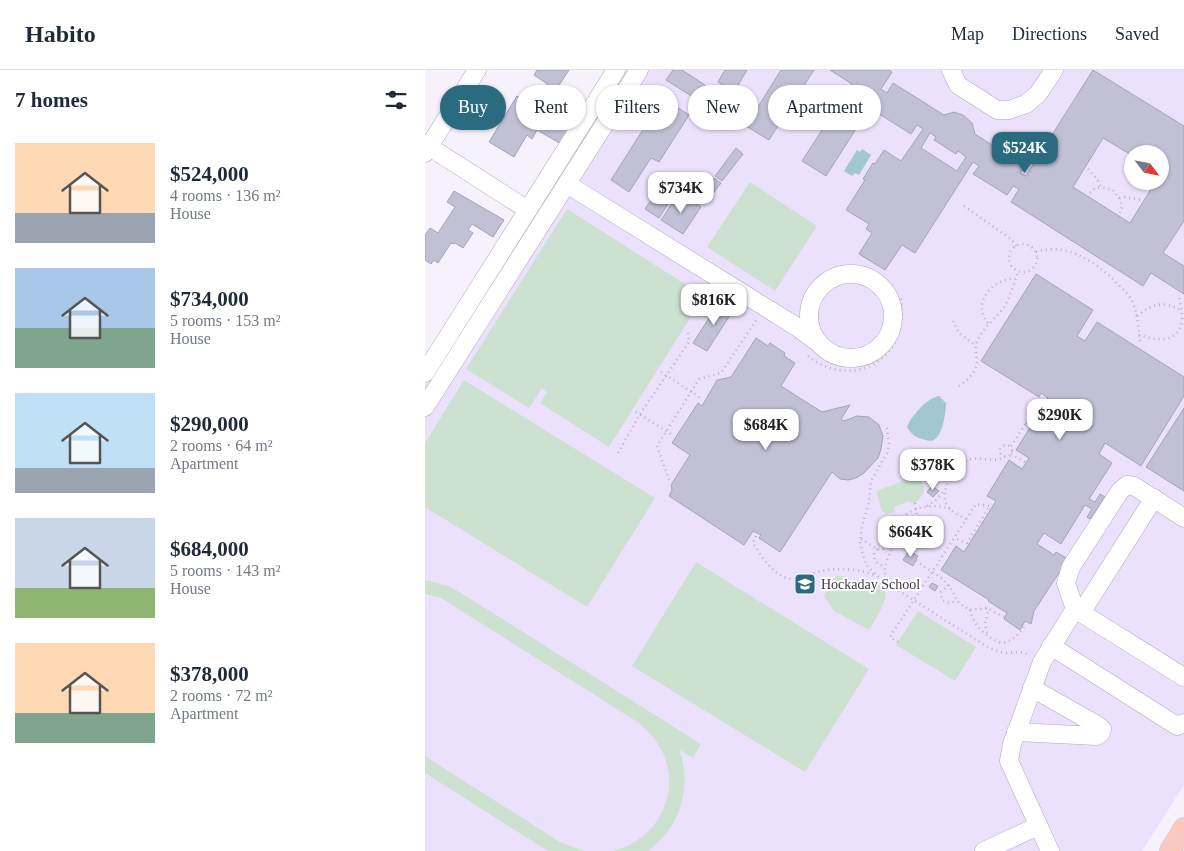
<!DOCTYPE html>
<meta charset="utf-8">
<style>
:root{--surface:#fff;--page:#f2f2f3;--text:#1f2937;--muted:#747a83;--line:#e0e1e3;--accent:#2a6b7f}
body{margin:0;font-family:"Times New Roman",serif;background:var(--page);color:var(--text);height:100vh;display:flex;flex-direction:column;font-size:19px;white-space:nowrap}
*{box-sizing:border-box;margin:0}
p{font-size:16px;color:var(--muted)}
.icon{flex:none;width:28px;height:28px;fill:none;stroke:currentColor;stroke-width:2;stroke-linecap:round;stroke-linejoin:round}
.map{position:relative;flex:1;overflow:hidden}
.drawer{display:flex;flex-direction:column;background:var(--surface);width:425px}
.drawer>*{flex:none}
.banner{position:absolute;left:15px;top:15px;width:475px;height:45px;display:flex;gap:10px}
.needle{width:32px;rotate:122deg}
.buttons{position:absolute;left:699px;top:75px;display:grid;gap:10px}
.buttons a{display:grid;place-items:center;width:45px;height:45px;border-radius:50%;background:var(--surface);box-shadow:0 1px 4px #0004;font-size:25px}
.price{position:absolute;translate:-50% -42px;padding:0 11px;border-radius:10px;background:#fff;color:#222;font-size:16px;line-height:32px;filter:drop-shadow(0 1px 2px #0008)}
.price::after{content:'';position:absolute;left:50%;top:30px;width:15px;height:11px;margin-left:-8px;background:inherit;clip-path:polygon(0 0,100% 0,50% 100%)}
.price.on{background:var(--accent);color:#fff}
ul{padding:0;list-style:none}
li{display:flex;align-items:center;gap:15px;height:125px;padding:0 15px}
li span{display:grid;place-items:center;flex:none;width:140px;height:100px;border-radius:0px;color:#555}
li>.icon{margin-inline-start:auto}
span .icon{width:60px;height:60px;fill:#fffc;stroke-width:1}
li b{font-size:21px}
h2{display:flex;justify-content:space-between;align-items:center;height:60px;padding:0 15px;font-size:21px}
.pill{padding:0 18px;border-radius:22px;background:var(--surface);box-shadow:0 1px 4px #0004;font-size:18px;line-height:45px}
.pill.on{background:var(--accent);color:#fff}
header{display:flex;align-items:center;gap:30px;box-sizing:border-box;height:70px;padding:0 25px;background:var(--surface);border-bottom:1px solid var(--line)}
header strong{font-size:24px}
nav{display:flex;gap:28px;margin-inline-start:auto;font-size:18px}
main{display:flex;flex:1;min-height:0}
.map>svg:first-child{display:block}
.built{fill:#ece1fc;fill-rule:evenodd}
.green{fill:#cce1d0}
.water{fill:#a1c8d0}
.building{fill:#c1c0d5;stroke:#a5a3b7;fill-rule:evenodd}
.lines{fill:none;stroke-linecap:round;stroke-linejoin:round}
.minor-casing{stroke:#b0a8bc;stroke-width:19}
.major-casing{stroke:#d4d3d5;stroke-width:22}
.path{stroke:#b8b4bf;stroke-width:2.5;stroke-dasharray:1 4;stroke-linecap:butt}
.minor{stroke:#fff;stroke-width:18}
.major{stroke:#f9c8be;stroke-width:21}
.labels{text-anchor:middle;stroke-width:4;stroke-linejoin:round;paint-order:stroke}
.poi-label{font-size:14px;fill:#3b3840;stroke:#fff;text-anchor:start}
</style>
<header>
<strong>Habito</strong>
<nav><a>Map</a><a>Directions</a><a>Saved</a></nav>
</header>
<main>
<section class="drawer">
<h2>7 homes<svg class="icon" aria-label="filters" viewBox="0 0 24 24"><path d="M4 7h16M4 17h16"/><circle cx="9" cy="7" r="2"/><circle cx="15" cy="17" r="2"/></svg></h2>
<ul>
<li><span style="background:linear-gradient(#ffd9b3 70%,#9aa5b1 0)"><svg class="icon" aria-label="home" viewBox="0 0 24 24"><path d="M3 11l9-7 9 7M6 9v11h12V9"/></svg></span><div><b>$524,000</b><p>4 rooms · 136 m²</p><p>House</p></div></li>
<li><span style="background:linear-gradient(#a9c7e8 60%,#7fa58c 0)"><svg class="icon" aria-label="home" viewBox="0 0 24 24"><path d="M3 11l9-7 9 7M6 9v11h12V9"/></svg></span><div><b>$734,000</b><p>5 rooms · 153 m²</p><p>House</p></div></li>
<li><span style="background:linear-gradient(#bfe0f5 75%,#9aa5b1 0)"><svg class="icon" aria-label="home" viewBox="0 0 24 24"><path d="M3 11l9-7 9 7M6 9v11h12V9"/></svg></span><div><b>$290,000</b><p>2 rooms · 64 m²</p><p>Apartment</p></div></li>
<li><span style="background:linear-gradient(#c9d6e8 70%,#8fb573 0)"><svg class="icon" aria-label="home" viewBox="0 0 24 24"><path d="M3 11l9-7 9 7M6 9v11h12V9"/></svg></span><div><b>$684,000</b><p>5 rooms · 143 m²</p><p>House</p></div></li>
<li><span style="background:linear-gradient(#ffd9b3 70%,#7fa58c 0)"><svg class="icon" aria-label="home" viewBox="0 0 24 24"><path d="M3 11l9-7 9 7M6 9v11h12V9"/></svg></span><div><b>$378,000</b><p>2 rooms · 72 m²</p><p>Apartment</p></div></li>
</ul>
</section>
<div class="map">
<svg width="759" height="781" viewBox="0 0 759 781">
<rect width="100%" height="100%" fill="#f6f1fd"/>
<!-- built -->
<path class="built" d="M201,0H759V715L717,781H0V314ZM708,84H735V111H708Z"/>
<!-- green -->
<g class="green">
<path d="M325,112L392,156L350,221L282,177Z"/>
<path d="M142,139L279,226L184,377L115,333L122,322L117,318L104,338L41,299Z"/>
<path d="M39,310L230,428L162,537L0,437V373Z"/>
<path d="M491,406C503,415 501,423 490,433H485L484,431L469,437L470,442L461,444L457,441L451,421Z"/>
<path d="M505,447L511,451L501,468L505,474L502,479L495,480L481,471L478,466L490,448Z"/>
<path d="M271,492L444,599L380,702L207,596Z"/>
<path d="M411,506L422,507L436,515L440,511C444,513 452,513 456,516C469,525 449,551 444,560L409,541L399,526Z"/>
<path d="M0,510L23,516L36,523L276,674L268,688L254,680C268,716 255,758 223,781H188C249,765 264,692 214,653L16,528L0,524Z"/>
<path d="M493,541L551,577L530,611L471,575Z"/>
<path d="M0,686L135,772L159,781H123L0,703Z"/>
</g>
<!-- water -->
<g class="water">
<path d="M437,79L446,85L434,105L430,103L427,106L419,101L432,80L435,82Z"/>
<path d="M514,326L521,333C521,342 518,365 509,370C506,372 501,370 497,369C490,367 486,364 482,357C487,345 502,328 514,326Z"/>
</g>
<!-- building -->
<g class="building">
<path d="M112,0H144L131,20L109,5Z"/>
<path d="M248,0H257L280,15L271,29L241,10Z"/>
<path d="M300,0H322L309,22L293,12Z"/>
<path d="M356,0H389L344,70L321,56Z"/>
<path d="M405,0H464L467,2L456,19L462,23L468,13L519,45L529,42L538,45L547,53L550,64L599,96L595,103L601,106L668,0L759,56V151L738,183L759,196V224L726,203L718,216L586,132L594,119L588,116L582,125L548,104L554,96L548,92L490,183L477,175L460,200L434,184L447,163L441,159L444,154L421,140L440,110L438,109L448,93L450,94L459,80L476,91L498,59L492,55L486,64L451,42L456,33L450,29L401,106L377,91L427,14ZM505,63L511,67L509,70L531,84L533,81L541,87L532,101L496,78ZM678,68L708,86V84H735V111H731L705,153L648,117Z"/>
<path d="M92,26L148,60L138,75L112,60L107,69L102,65L89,87L64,72Z"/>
<path d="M238,28L264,45L234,92L226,88L204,122L186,110Z"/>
<path d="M311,78L318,84L297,111L290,106Z"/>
<path d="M289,108L296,113L286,126L279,121Z"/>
<path d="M238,111L252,120L234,148L220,139Z"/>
<path d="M29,121L79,150L68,167L47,154L43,160L48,163L38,178L30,173L29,174L26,173L13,193L9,190L6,194L0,190V165L5,158L13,163L30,137L22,132Z"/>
<path d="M254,123L276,137L258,164L236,150Z"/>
<path d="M611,204L668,240L652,266L660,271L672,252L759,307V326L716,396L680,373L674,384L687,393L664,429L670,432L675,424L680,427L665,449L662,447L667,439L660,435L636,474L619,463L612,474L629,485L631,482L643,489L609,541L606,554L600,551L595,560L579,549L582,543L563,531L564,530L516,500L531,476L539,482L571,431L562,426L584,390L597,399L604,388L591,380L613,345L634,358L640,350L618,336L623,328L616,323L614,327L556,291Z"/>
<path d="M295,231L309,239L282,281L268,273Z"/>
<path d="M331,268L343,276L345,273L360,283L359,286L370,293L356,316L397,342L425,335L416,349L419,351L432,346L444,347L454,355L458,366L456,379L453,388L439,403L431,408L423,410L415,409L407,402L355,482L334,468L336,465L328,461L319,475L244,426L247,420L246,415L265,385L247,373L273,333L277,336L292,310L306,307Z"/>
<path d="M759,338V421L721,397Z"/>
<path d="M507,416L514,421L508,427L502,422Z"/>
<path d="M484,481L493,486L488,496L478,490Z"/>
<path d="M507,513L513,516L510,521L504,517Z"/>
</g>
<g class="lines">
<!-- minor casing -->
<g class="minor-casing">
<g id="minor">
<path d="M526,0L533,15L572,40H584L601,34L613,24L629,0"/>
<path d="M0,74L103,140"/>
<path d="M0,83L52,0"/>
<path d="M142,114L372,257L391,271"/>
<circle cx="426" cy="246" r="42"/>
<path d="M0,303L191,0"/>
<path d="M0,337L214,0"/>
<path d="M759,448L709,416L702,415L695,421L646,497L641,513L645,525L650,539L759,607"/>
<path d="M656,543L729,428"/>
<path d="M626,576L752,656L759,653"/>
<path d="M591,662L672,666L676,663L677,659L672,655L607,618"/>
<path d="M559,781L613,756"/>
<path d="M625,781L584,691L587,674L617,592L650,539"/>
</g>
</g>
<!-- major casing -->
<g class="major-casing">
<path id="major" d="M745,781L759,758"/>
</g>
<!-- path -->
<g class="path">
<path d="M663,99L672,109L676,117L688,120L694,128L700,127L717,130"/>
<path d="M665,123L670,118L676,117"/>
<path d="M694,128L697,137L695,143"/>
<path d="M539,136L586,169L591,176"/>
<circle cx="598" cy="188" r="14"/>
<path d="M611,182C640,172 667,190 688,209C693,215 700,220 704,226C713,239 713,257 715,272"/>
<path d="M712,246C726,235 739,229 756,241"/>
<path d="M528,251L534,263L550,275"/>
<path d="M563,253C546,234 567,208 590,209"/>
<path d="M714,265C731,271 753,274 757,251C758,243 755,235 754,227"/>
<path d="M383,286C431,324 489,284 475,225"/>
<path d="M236,302L277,329"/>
<path d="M534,316C542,310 551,303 552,292C552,285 549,279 552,272C557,259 567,252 576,241C585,230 588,215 593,202"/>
<path d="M211,342L249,366"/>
<path d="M601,353L605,356"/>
<path d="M462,358L464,374L462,383L446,411L444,432L437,456L435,473L441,495L457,510L564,578C568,579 572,581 576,582C586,585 594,579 604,585"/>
<circle cx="581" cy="381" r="6"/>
<path d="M586,376L618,327"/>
<path d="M193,383L215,344L264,272L263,263"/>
<path d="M586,384L600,392"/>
<path d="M244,410L232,376L274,309L296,303L332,249"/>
<path d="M490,433L492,447"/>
<path d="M502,436L511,430L520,419"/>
<path d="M541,449C535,446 526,442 522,435C514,421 529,398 541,391C553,384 568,395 580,386"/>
<path d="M331,466L328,473C337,487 348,506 366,509C375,510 381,505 389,503C410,497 429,498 450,505"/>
<path d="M436,469L454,480L461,478L467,473"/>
<path d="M452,479L449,484L450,491L453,494L459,496"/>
<path d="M491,491L518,509L527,520L532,531L538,536L545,540L562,538L579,547"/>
<path d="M463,514C456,496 462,493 467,477C469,468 471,459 475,451C485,436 509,433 525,439"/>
<path d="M524,515L516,522L517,530L524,533L532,531"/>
<path d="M561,538L563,541L560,554L562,563"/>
<path d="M545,540C549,556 561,568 577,573C589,571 595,563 601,554"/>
<path d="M473,572L465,567L551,434L565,436L542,473L529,468"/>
</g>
<!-- minor -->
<use href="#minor" class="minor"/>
<!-- major -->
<use href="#major" class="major"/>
</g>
<!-- icons -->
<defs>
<g id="school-square" transform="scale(1.125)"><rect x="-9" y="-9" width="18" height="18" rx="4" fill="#2a6b7f" stroke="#fff"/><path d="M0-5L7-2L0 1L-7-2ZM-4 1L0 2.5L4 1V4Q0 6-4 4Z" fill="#fff"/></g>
</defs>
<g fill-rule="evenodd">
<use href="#school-square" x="380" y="514"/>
</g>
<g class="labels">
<!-- poi labels -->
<g class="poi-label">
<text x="396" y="519">Hockaday School</text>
</g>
</g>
</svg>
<div class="buttons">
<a><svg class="needle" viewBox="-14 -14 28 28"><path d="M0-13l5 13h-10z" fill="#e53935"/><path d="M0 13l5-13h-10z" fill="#747a83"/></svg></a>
</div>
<b class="price on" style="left:600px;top:104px">$524K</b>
<b class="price" style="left:256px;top:144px">$734K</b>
<b class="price" style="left:289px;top:256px">$816K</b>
<b class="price" style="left:635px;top:371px">$290K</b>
<b class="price" style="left:341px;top:381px">$684K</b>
<b class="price" style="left:508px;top:421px">$378K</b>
<b class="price" style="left:486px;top:488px">$664K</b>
<div class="banner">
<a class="pill on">Buy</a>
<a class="pill">Rent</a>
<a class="pill">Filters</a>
<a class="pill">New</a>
<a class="pill">Apartment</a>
</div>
</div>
</main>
